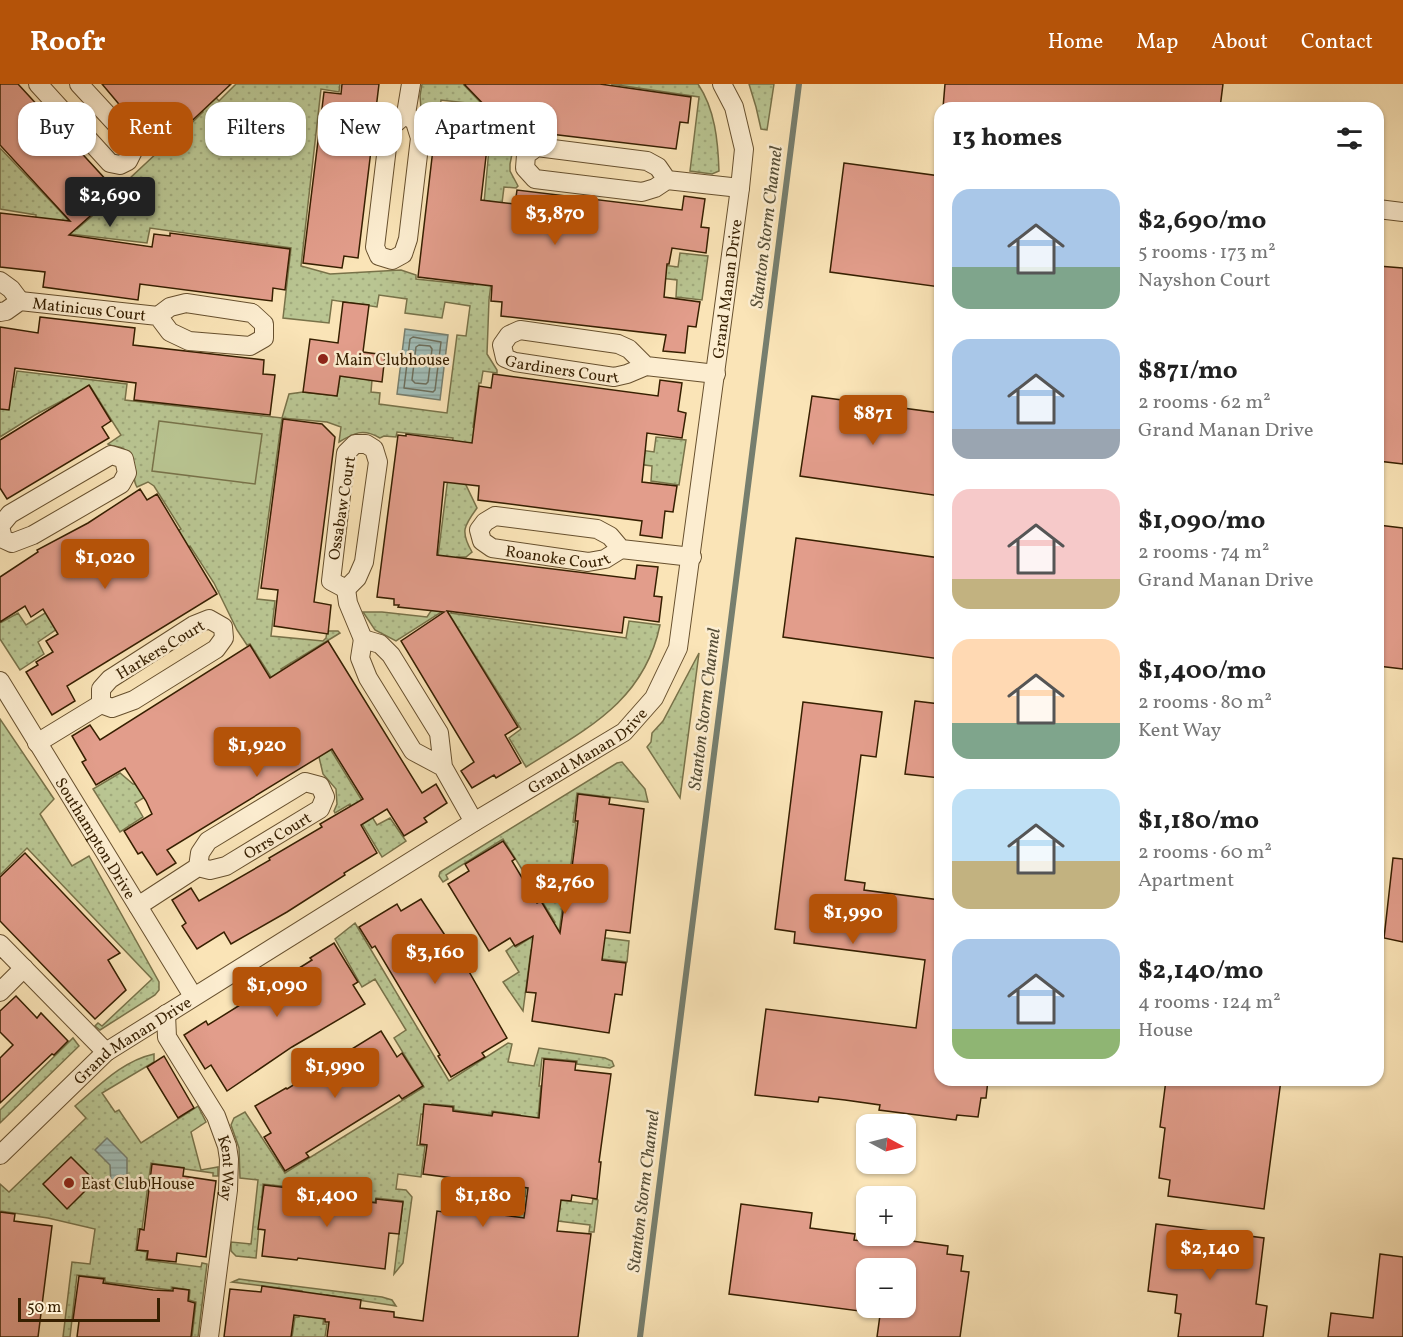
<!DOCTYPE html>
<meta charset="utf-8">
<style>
:root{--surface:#fff;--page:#f6f6f6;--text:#222;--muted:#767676;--accent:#b45309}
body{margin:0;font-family:Vollkorn,serif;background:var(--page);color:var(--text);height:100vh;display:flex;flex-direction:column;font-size:22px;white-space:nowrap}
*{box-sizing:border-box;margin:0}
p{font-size:20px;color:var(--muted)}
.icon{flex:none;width:33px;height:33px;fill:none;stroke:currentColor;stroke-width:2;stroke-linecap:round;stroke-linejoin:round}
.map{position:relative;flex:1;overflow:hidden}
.drawer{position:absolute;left:934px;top:18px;width:450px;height:984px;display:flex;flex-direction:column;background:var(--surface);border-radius:18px;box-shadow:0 2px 4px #0004}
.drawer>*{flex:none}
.banner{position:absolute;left:18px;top:18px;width:570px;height:54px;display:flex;gap:12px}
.needle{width:39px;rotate:97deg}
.tools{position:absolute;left:856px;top:1030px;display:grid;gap:12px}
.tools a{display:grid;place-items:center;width:60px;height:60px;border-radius:12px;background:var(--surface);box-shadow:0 2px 4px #0004;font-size:30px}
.scale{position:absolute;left:18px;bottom:15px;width:142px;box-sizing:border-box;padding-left:6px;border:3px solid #361f00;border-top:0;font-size:16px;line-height:21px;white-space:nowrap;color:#361f00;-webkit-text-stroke:4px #fcedd0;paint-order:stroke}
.price{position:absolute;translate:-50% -51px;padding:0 14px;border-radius:6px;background:var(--accent);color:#fff;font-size:20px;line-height:39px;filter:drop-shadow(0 2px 3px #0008)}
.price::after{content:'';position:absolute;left:50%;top:36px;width:18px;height:14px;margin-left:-9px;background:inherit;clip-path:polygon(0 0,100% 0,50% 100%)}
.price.current{background:#222;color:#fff}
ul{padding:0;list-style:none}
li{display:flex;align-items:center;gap:18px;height:150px;padding:0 18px}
li span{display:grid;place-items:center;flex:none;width:168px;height:120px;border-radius:18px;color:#555}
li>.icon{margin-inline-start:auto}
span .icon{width:72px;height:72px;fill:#fffc;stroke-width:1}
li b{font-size:26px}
h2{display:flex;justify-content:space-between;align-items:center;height:72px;padding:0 18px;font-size:26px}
.chip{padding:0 21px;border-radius:18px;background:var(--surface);box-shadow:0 2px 4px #0004;font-size:21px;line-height:54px}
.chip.current{background:var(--accent);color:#fff}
header{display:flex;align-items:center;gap:36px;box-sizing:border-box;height:84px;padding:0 30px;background:var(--accent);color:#fff}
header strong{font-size:28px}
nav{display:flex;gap:33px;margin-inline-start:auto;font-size:21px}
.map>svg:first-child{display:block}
.grass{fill:url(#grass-dots);stroke:#787249;stroke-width:1.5}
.green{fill:#b9c592;stroke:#787249;stroke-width:1.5}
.water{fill:url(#water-rules);stroke:#767e6e;stroke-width:1.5}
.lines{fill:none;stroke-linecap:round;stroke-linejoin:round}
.shore{stroke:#6c6e5c;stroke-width:1.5}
.stream{stroke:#767e6e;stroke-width:6}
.building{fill:#e29d8b;stroke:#361f00;stroke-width:1.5}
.street-casing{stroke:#67502e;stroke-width:20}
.street{stroke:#fcedd0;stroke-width:18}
.poi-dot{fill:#8f2418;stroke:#fcedd0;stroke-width:2}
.labels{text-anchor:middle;stroke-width:5;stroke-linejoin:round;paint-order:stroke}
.street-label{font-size:16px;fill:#361f00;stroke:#fcedd0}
.poi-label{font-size:16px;fill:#361f00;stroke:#fcedd0;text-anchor:start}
.water-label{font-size:18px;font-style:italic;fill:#564e37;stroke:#fcedd0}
</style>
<header>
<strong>Roofr</strong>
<nav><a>Home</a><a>Map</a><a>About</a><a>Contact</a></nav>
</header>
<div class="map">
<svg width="1403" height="1253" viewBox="0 0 1403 1253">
<defs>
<pattern id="grass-dots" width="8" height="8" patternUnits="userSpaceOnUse" patternTransform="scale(1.5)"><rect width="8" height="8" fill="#b9c592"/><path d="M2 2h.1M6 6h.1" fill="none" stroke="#a0a97c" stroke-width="1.8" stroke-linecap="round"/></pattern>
<pattern id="water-rules" width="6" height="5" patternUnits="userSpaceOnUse" patternTransform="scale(1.5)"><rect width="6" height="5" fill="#a1bdb7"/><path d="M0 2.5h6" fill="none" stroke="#8ba29c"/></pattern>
</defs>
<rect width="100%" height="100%" fill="#fae4b7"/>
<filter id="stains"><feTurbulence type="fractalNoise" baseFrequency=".00333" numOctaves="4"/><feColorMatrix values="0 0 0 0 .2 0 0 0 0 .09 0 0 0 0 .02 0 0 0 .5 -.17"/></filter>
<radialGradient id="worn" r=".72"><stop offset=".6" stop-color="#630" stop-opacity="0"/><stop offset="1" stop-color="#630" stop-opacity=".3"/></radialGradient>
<!-- grass -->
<g class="grass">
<path d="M177,0H203L219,17L236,0H340L339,8L321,5L301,182L330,190L401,186L416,191V195L473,201L484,119L493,22L441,16L440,26L421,24L420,12L422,0H463L481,19H499L515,34L523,36L521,57L512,70L510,80V87L518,102L516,104L504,103L497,160L678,183L680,169L708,172L702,216L676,213L677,196L494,175L489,216L487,270L497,286V289L483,287L481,299H479L473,343L654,368L656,353L686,356L679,401L651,397L652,382L471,359L466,401L477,424C464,442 460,447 472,468L466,473H457L451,529L626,554L629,537L660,541C644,618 586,645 526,683L509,654L521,645L446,525L396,557L375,546L363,528H382L427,533L431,527L453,354L397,348L396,353L384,352L380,354C363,344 354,349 339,358L341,343L327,338L282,334L257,515L275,517L271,552L323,557L326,554L327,547H338L340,549L281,585L377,741L390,734L406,757L382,773L350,720L335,729L334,727L337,720L336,705L323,690L319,673L290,624L135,719L143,733L120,748L93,705L120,689L133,700H142L280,607L250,560L247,561L237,546L214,499L190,462L97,518L38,558L44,570L20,586L0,555V539L18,529L26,541L181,445L154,402L148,398L137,403C130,393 140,384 129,371C127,369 125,365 122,364C118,362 113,363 108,360L121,351L90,302L35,331L0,353V302L14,303L17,287L127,300L125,316L282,334L289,310L303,308L337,312L340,292L372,296L371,308L380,309L379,320L447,329L457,251L466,252L470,222L445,218L442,234L405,229L407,215L379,211L377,223L332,216L329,239L283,234L291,164L150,144L147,159L35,146L36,131L0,125V64L77,145L121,107L115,95L130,94L159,67H163L203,28Z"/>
<path d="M611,0H698C715,25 718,57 719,87L712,90L690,87L699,13Z"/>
<path d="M749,0H774L767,46L761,45L756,23Z"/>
<path d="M699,569L680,714L647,663L651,658L652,649L663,637Z"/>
<path d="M0,635L54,715L40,730L72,782L89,772L159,898V906L155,911L100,946L95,942L98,939L102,942L152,895L27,764L0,791Z"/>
<path d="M622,678L645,705L648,718L577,709L573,738L576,739L566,821L563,820L559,848L629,857L627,878L531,866L523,927L503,898L519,888L506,867L514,861L516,863L555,838L503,755L446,791L448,795L443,798L439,792L440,788L617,679Z"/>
<path d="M355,839L449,997L508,959L512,960L508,978L534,982L539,964L605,974L612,977L614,982L610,984L577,980V977L542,974L539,1002H541L533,1085H529L525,1112L592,1120L593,1115L598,1116L594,1148H589L590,1141L525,1133L522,1156L504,1158L520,1031L492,1027L491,1031L454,1026V1022L432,1020L430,1031L421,1030L417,1061L425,1062L421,1093L398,1090L396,1105L406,1106L412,1113L403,1179L394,1190L403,1117L376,1114L375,1118L290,1107V1103L263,1100L256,1174L236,1172L231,1167V1158L251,1160L258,1096L240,1094L239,1064L231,1041L234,1034L245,1028L285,1089L424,1003L394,954L406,946L375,895L362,903L335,855Z"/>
<path d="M73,954L79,962L0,1039V1026Z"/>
<path d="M154,970V978L102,1009L115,1028L119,1026L141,1059L198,1022L206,1038L191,1048L201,1086L218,1083V1092H213V1089L185,1085L184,1084L151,1079L142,1145H138L136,1166L147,1168L146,1176L201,1183L202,1179L207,1180L198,1253H192L196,1218L189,1216L190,1206L172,1203L171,1206L105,1198V1194L77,1191L70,1253H63L72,1178L90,1180L95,1145L48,1134L0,1127V1100L9,1108L86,1034L75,1022C99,1002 122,977 154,970Z"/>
<path d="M239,1195L382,1213L392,1216L396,1222L327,1211L323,1240H327L325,1253H292L295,1233H299L302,1207L232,1198Z"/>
</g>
<!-- green -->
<path class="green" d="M159,337L262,350L255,400L152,387Z"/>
<!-- water -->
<g class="water">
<path d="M405,245L448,251L440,316L397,310Z"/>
<path d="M107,1054L127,1074V1099H111L110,1081L95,1066Z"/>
</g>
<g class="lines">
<!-- shore -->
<g class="shore">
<path d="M413,253L441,258L435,306L433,308L404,304L410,255Z"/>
<path d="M419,261L430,262L432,265L428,298L426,300L415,299L412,296L416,263Z"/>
</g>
<!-- stream -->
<path class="stream" d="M640,1253L799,0"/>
</g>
<!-- building -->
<g class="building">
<path d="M0,0H18L109,99L99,108L107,117L69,151L152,163L154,150L170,152V149L290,165L285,206L273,204L272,217L140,200L138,216L43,203L45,188L0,183V129L70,137L0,61Z"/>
<path d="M102,0H231L162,65L136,37L134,38Z"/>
<path d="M342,0H379L358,174L344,172L342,184L303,179L324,8L341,10Z"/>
<path d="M464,0H600L691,13L688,39L680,38L676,65L525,47L526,34L492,29Z"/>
<path d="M945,0H1223L1220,24H943Z"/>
<path d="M466,26L491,29L481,116L515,120L517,106L682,126L684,112L705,115L701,143L709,144L706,169L672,164L669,180H667L664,213L700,218L696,243L688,242L685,269L663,267L666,251L501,232L502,218L491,217L492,202L418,193L437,31L465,34Z"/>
<path d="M844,79L940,92V203L830,188Z"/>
<path d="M1378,182L1403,184V380L1378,377Z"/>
<path d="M343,218L369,221L363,268L385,271L382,298L340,292L337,312L303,308L310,255L338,259Z"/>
<path d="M40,233L135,244L133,261L264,276L263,290L275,291L270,331L134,316L136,299L15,284L9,326L0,325V243L38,249Z"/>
<path d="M493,290L658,312L660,296L682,299L678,327L686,329L682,354L647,349L642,398L677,402L673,428L665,427L662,454L640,451L642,437L478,416L479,402L444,398L437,471L635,495L637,481L658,483L654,512L662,513L659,538L624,533L622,549L447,527L518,643L505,651L521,679L496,694L494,691L472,704L461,687L474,678L401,557L444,528L398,523L399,521H394V515L377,513L398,351L406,352V350L472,359L479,302L491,304Z"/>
<path d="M89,301L111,337L102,343L109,354L7,415L0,404V356Z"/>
<path d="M812,312L940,329V412L800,392Z"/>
<path d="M283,335L322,340L335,353L314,518L331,521L328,550L274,542L278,506L261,504Z"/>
<path d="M140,405L147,416L157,410L217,510L67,602L75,617L52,631L26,588L38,581L36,578L53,568L46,557L58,550L43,525L31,533L25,522L0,538V493L38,468L37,466L88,439Z"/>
<path d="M1378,441L1403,444V585L1378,582Z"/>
<path d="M796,454L940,474V575L783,553Z"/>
<path d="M328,557L422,709L436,700L447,719L424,734L427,738L404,752L387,725L361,741L377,769L344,789L345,791L287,828L231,860L224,848L197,865L182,842L186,839L172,816L191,804L199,817L270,776L269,774L322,743L320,740L363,715L332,665L167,766L176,779L157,791L142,768L138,770L124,747L152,730L146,717L125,684L96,701L82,678L86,676L72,652L90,641L100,656L250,561L270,594Z"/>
<path d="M915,617L940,620V694L905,690Z"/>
<path d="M803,618L882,628L876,673L861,671L845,796L865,799L864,806L940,816V996H988L986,1014H981L978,1033L957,1031L956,1036L879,1026L880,1021L845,1016L819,1013L818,1018L755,1011L766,925L916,944L925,876L794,859L795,848L775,845Z"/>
<path d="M578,710L610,714L609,720L644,725L630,849L606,846L602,876L626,879L622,911L615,910L609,949L532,937L536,909L526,908L533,852L515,862L510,854L489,867L448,800L469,787L465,780L503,757L515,775L512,777L537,819L541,817L560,849L564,821L567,822L578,737H575Z"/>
<path d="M25,769L120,869L108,876L126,906L95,935L0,837V793Z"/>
<path d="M1393,774L1403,775V858L1384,854Z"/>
<path d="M421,815L468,886L507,954L482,969L485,973L451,993L438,972L440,971L375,862L372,864L359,843L397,820L401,827Z"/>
<path d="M334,859L358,898L353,901L365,920L292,963L227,1007L211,981L205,985L184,951L206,937L208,941L312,876L310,874Z"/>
<path d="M16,912L37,934L41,929L68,957L54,971L52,970L0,1019V974L13,961L0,948V927Z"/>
<path d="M381,947L397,973L402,969L423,1002L402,1015L399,1011L306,1069L309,1073L285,1087L264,1053L271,1049L255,1022L286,1004L287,1005Z"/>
<path d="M164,972L194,1024L178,1034L147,983Z"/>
<path d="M544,975L576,978L575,986L611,990L599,1078H601L597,1115L572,1111L571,1117L561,1116L557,1147L591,1150L578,1253H327L329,1238H325V1235L294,1231L291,1253H224L230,1205L261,1208L262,1202L361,1216L360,1224L394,1228V1233L423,1237L437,1127L466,1131L467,1126L524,1134L528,1104L423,1090L427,1061L420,1060L424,1020L453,1023V1027L492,1032L493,1028L539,1034Z"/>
<path d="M1166,996H1281L1264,1125L1168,1112L1170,1096L1159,1094L1165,1044L1160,1043Z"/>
<path d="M71,1073L95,1097L67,1125L43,1100Z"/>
<path d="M152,1080L184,1084L183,1092L216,1097L206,1173L177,1169L176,1178L147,1175L148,1167L137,1166L140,1145L144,1146Z"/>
<path d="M264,1101L289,1104V1108L376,1119V1115L403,1118L399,1150L389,1149L385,1185L298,1174L297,1176L262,1172L265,1146L258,1145Z"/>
<path d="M741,1120L812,1129L810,1144L855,1150L854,1156L882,1159L883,1153L948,1162L947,1170L963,1172L961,1187L969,1188L960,1253H877L881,1224H906V1185H867V1228L729,1210Z"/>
<path d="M0,1128L15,1130L14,1137L52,1142L38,1253H0Z"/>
<path d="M1156,1140L1264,1154L1256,1220L1267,1222L1263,1253H1178L1181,1230L1175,1229L1177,1211L1148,1207Z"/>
<path d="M1380,1170L1403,1173V1253H1328L1331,1229L1373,1234Z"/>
<path d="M79,1192L104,1195L103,1199L153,1206L173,1207V1204L189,1206L188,1217L195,1219L191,1253H77L79,1237L73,1236Z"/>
</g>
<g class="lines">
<!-- street casing -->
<g class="street-casing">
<g id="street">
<path d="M38,0L110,79L120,81L128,77L133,67L128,53L79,0"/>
<path d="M406,30L415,38L420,54L408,155L403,170L392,176L379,172L375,163L388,55L392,42L406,30L411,0"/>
<path d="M667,96L658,83L647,77L537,63L526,71L525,84L535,95L642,108L655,104L667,96L740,104"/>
<path d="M1378,125L1403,128"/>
<path d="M0,197L11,205L20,217"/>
<path id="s1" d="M0,228L6,227L20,217L158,232L170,223L186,219L252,229L264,240V254L250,262L189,257L170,248L158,232"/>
<path id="s2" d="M646,282L629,265L618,260L520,246L509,251L502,261L505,274L515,278L614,293L627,290L646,282L716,290"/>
<path d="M355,360H366L374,365L378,378L364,478L357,494L346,505L331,497L346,369Z"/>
<path d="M111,371L124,375L127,389L121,400L33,451L12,459L3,455L0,442L10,430Z"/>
<path id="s3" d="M621,465L610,452L597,445L495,432L485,438L479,446L482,457L492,464L588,478L605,475L621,465L692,473"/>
<path d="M346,505L348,519L363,555"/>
<path d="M209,535L223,543L224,554L216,565L134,616L112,624L101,620V605L110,595L194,541Z"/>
<path id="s4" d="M0,597L193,912"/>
<path d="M37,659L101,620"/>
<path d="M443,683L413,667L368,594L360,574L363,555L380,560L391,571L439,649L443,683L474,738"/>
<path id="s5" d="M138,822L198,783L210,786L226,782L320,725L325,713L320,702L305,698L208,757L200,769L198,783"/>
<path d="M0,860L106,968"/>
<path d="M0,908L24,884"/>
<path id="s6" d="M166,930L167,953L216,1032L227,1062L229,1075L228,1106L209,1253"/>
<path id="s7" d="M0,1071L106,968L474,738L624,648L654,614L678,564L740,104L744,65L734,23L722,0"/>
</g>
</g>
<!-- street -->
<use href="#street" class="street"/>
</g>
<!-- markers -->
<g class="poi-dot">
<circle cx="323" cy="275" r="6"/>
<circle cx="69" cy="1099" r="6"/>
</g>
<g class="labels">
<!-- street labels -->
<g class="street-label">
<text dy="6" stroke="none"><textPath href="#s7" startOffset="1220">Grand Manan Drive</textPath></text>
<text dy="6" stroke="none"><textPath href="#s1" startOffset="93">Matinicus Court</textPath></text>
<text dy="6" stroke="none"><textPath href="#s2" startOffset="231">Gardiners Court</textPath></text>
<text transform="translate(341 424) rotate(-81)" y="6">Ossabaw Court</text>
<text dy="6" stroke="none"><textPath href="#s3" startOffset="246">Roanoke Court</textPath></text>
<text transform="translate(160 565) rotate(-31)" y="6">Harkers Court</text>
<text dy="6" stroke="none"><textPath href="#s7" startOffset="716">Grand Manan Drive</textPath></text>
<text dy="6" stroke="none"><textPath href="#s5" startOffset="160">Orrs Court</textPath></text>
<text dy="6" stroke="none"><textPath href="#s4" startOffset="184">Southampton Drive</textPath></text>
<text dy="6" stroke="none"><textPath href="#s7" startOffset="176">Grand Manan Drive</textPath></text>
<text dy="6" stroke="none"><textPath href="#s6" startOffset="170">Kent Way</textPath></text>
</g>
<!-- poi labels -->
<g class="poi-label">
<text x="335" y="281">Main Clubhouse</text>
<text x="81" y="1105">East Club House</text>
</g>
<!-- water labels -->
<g class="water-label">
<text transform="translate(766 143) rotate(-83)" y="6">Stanton Storm Channel</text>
<text transform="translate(704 625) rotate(-83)" y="6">Stanton Storm Channel</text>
<text transform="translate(643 1107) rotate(-83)" y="6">Stanton Storm Channel</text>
</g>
</g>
<rect width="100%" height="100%" filter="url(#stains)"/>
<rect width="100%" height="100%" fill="url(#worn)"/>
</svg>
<div class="tools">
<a><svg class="needle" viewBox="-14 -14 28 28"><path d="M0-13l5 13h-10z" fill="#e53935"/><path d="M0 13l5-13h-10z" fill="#767676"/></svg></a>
<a>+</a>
<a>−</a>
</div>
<div class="scale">50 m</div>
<b class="price current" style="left:110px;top:144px">$2,690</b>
<b class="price" style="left:555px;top:162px">$3,870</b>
<b class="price" style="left:873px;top:362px">$871</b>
<b class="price" style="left:105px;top:506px">$1,020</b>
<b class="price" style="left:257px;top:694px">$1,920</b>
<b class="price" style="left:565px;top:831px">$2,760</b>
<b class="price" style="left:853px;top:861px">$1,990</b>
<b class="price" style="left:435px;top:901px">$3,160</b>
<b class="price" style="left:277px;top:934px">$1,090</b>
<b class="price" style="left:335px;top:1015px">$1,990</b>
<b class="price" style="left:327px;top:1144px">$1,400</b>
<b class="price" style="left:483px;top:1144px">$1,180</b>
<b class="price" style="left:1210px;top:1197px">$2,140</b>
<div class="banner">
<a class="chip">Buy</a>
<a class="chip current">Rent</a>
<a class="chip">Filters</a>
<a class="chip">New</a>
<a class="chip">Apartment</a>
</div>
<section class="drawer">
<h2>13 homes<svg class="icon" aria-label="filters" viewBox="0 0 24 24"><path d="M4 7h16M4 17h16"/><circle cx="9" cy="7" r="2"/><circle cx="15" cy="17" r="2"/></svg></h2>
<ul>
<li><span style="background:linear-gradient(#a9c7e8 65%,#7fa58c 0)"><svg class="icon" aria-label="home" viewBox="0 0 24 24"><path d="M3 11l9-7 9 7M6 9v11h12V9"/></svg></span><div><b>$2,690/mo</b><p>5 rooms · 173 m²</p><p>Nayshon Court</p></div></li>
<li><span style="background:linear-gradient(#a9c7e8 75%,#9aa5b1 0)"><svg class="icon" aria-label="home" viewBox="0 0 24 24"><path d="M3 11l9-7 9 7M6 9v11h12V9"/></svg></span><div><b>$871/mo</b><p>2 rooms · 62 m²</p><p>Grand Manan Drive</p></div></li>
<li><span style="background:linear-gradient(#f6c9c9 75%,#c2b280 0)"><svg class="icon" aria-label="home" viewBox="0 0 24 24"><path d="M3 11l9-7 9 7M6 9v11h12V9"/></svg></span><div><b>$1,090/mo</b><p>2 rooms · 74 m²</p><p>Grand Manan Drive</p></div></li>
<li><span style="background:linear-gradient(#ffd9b3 70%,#7fa58c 0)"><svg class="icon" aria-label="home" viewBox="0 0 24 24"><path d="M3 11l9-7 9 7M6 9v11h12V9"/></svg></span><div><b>$1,400/mo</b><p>2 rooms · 80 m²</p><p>Kent Way</p></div></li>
<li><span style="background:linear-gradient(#bfe0f5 60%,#c2b280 0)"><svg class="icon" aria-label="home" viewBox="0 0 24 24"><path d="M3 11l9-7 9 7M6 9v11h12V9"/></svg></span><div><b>$1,180/mo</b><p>2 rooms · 60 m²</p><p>Apartment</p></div></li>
<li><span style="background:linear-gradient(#a9c7e8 75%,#8fb573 0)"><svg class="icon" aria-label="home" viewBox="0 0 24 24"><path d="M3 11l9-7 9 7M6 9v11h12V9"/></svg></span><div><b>$2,140/mo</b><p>4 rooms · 124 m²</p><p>House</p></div></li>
</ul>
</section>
</div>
